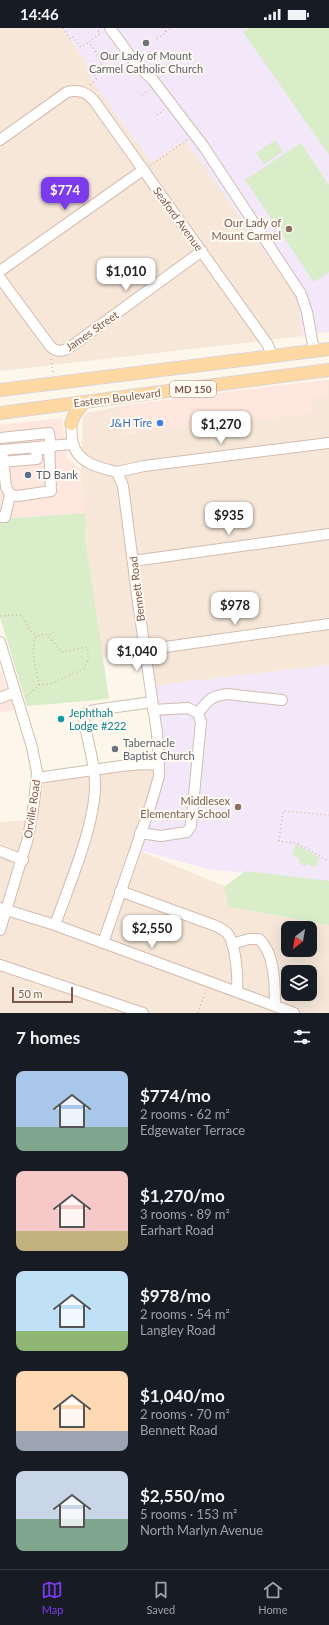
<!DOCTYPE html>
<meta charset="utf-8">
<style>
:root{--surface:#171b24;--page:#242831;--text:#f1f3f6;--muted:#9ea1a6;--line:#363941;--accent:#7c3aed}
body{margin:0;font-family:Lato,sans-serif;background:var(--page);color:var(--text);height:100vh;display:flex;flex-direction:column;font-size:15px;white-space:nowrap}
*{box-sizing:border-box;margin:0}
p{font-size:13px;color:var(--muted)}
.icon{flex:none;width:22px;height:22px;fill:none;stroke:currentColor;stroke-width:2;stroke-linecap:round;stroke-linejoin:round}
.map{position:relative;height:985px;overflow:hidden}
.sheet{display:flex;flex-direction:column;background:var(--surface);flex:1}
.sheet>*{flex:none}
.needle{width:26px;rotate:211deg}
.buttons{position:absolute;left:281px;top:893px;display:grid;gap:8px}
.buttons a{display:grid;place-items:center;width:36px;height:36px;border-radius:8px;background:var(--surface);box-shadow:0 4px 16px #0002;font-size:20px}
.scale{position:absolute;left:12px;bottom:10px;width:61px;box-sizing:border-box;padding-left:4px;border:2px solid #7b5a4c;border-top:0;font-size:11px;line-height:14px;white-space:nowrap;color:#7b5a4c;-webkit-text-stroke:3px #fffaf2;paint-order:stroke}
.price{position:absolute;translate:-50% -34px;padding:0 9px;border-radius:8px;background:#fff;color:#222;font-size:13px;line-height:26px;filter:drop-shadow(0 1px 2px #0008)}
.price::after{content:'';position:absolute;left:50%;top:24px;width:12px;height:9px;margin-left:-6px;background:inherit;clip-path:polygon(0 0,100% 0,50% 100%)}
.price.selected{background:var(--accent);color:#fff}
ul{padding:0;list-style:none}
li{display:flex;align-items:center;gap:12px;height:100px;padding:0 16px}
li span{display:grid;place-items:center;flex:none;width:112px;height:80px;border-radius:8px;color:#555}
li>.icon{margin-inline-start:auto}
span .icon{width:48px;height:48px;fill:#fffc;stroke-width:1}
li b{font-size:17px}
h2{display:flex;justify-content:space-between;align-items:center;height:48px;padding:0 16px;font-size:17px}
.status{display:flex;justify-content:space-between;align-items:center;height:28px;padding:0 20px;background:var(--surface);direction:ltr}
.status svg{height:11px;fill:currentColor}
.dock{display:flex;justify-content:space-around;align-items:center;height:56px;border-top:1px solid var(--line);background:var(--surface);font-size:11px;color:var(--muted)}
.dock a{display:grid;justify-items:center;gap:2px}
.dock .selected{color:var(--accent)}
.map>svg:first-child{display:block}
.residential{fill:#f6e7d9;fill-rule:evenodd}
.commercial{fill:#fee7df}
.education{fill:#f3e7fa}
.green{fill:#d8edc8}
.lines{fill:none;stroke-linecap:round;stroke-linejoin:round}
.minor-casing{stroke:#d2bcaf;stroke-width:12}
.major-casing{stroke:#ddd4d0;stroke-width:14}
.path{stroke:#dab6a3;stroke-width:1.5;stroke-dasharray:1 3;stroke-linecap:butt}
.minor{stroke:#fff;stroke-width:10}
.major{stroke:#fdd8a2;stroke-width:12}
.worship-dot{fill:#6b7280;stroke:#fffaf2;stroke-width:1.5}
.education-dot{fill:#8d6e63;stroke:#fffaf2;stroke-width:1.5}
.shop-dot{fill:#3f7fe0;stroke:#fffaf2;stroke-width:1.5}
.service-dot{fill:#5c6f8a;stroke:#fffaf2;stroke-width:1.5}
.culture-dot{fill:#0f9aa8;stroke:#fffaf2;stroke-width:1.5}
.labels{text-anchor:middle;stroke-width:4;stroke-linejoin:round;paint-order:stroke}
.shield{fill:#fffaf2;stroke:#a38a7e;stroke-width:1}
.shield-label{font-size:10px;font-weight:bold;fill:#7b5a4c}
.worship-label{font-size:11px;fill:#5b616d;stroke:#fffaf2}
.street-label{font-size:11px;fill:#7b5a4c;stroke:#fffaf2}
.education-label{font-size:11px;fill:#785e54;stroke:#fffaf2;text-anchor:end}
.shop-label{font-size:11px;fill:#366cbe;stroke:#fffaf2;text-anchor:end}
.service-label{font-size:11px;fill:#4e5e75;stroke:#fffaf2;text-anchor:start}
.culture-label{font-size:11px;fill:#0d838f;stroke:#fffaf2;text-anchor:start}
</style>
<div class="status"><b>14:46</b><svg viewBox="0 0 49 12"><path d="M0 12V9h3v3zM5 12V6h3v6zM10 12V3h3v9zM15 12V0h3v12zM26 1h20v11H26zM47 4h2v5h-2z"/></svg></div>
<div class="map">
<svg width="329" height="985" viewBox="0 0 329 985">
<rect width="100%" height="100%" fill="#fdf6eb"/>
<!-- residential -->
<g class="residential">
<path d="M0,0H62L85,32L90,50L151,134L186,113L296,268L303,308L0,343Z"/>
<path d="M326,352H329V637L150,658L144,622L102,630L84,502H86L81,442L83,390L87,385L120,378L124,406L312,385L311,370L325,355Z"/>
<path d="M159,737L135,821L224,858L235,880L329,897V985H0V794L32,792L37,750ZM288,900H310V922H288ZM288,944H310V966H288Z"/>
</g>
<!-- commercial -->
<g class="commercial">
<path d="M326,352L328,368L311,370L312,385L123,406L120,378L248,361Z"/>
<path d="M62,390L67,430L81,442L85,485L0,491V397Z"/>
<path d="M0,642L15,682L0,684Z"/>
</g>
<!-- education -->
<g class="education">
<path d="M62,0H244L329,125V304L303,308L296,268L186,113L151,134L90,50L85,32Z"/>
<path d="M329,637V854L208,841L135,821L159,737L150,658Z"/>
</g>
<!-- green -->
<g class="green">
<path d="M249,0H329V127L243,4Z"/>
<path d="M275,112L283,123L264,136L256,125Z"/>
<path d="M301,115L329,157V244L314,254L245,152Z"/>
<path d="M85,485L86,502L84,503L109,671L27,678L0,589V491Z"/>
<path d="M296,816L320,830L315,840L309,836L305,838L300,836L299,831L292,827Z"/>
<path d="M246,843L329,853V897L229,879L224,859Z"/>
</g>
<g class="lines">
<!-- minor casing -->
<g class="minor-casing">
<g id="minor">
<path d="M110,0L136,36L153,52L204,119L301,266L307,284L314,323"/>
<path d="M0,112L67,64C79,61 87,64 95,74L268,317L272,329"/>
<path d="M0,243L143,142"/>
<path d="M0,250L50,318C58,326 65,323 73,317L202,223"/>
<path d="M71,396C72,402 71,409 73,415C77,435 100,440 117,444L123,458L138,574L157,705L159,737V748L151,776L103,915"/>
<path d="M0,410L49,405L51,420L36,422L37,431L0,434"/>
<path d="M117,444L144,438L329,415"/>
<path d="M10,467L18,468L51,463L49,418"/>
<path d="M0,489H5L10,467L6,459L2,422L73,416"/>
<path d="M133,533L329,506"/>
<path d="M0,614L32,719L37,744L34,775L28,810L0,902"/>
<path d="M144,622L329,596"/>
<path d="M0,670L15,664"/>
<path d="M198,685C208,672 211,668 227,666L282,672"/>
<path d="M37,750L121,738L142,736L159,737"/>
<path d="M140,805L161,808L187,804L191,798L201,694L198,685L188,680L153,682"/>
<path d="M0,823L23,832"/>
<path d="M120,863L216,898C220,900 224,902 227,905C236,915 238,950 237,963"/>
<path d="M0,880L55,897L294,985"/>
<path d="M55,897C69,857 95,798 95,757C95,734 87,713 84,691L88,684L95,682L152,674"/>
<path d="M232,916L249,911H259C275,925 275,958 275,977"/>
<path d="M0,937L143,985"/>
</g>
</g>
<!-- major casing -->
<g class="major-casing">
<g id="major">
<path d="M0,362L329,321"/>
<path d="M0,385L329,342"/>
<path d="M71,396L74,388L84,374"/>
</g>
</g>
<!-- path -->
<g class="path">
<path d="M63,0L70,11L73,9L81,19L89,14"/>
<path d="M98,3L101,5"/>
<path d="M166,4L170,1"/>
<path d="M157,11L166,4L163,0"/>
<path d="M125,43L129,40"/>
<path d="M90,57L96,51L93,41L103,35L89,14L102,4"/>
<path d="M142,67L149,62"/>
<path d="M157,87L164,82"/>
<path d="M150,138L188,111"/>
<path d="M51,331L53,345"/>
<path d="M0,588L21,587L31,603L36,608"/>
<path d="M39,657C37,642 29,622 36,608L47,606L48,608"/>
<path d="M27,668L39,657L50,656L83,641L89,631L87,619L62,624L48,608L56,602"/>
<path d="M278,813L296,815L329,833"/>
<path d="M279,813L283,783L329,787"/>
<path d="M198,985L206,962"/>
</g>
<!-- minor -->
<use href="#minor" class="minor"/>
<!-- major -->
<use href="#major" class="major"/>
</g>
<!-- markers -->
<g class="worship-dot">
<circle cx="146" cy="15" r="4"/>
<circle cx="115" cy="721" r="4"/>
</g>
<g class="education-dot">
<circle cx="289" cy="201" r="4"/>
<circle cx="238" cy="779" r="4"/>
</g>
<circle class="shop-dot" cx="160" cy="395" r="4"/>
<circle class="service-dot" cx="28" cy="447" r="4"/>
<circle class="culture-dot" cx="61" cy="691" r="4"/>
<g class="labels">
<!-- shield labels -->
<rect class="shield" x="170" y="353" width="46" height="16" rx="3"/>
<g class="shield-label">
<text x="193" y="365">MD 150</text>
</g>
<!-- worship labels -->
<g class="worship-label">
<text x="146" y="32">Our Lady of Mount<tspan x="146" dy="13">Carmel Catholic Church</tspan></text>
<text x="123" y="719" text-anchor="start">Tabernacle<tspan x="123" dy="13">Baptist Church</tspan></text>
</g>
<!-- street labels -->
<g class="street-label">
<text transform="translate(178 191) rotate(54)" y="4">Seaford Avenue</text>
<text transform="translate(92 303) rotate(-35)" y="4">James Street</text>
<text transform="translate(117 370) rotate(-7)" y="4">Eastern Boulevard</text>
<text transform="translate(137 561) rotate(-97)" y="4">Bennett Road</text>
<text transform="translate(32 781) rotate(-82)" y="4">Orville Road</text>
</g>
<!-- education labels -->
<g class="education-label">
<text x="281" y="199">Our Lady of<tspan x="281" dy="13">Mount Carmel</tspan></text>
<text x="230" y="777">Middlesex<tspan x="230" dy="13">Elementary School</tspan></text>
</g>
<!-- shop labels -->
<g class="shop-label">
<text x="152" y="399">J&amp;H Tire</text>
</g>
<!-- service labels -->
<g class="service-label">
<text x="36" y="451">TD Bank</text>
</g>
<!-- culture labels -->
<g class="culture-label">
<text x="69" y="689">Jephthah<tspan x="69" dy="13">Lodge #222</tspan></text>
</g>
</g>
</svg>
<div class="buttons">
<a><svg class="needle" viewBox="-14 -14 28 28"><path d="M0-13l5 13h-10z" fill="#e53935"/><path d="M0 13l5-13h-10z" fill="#9ea1a6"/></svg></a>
<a><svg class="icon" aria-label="layers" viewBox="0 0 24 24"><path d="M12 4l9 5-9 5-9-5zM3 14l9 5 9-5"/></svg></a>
</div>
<div class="scale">50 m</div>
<b class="price selected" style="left:65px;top:183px">$774</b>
<b class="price" style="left:126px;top:264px">$1,010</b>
<b class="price" style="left:221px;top:417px">$1,270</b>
<b class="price" style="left:229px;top:508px">$935</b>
<b class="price" style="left:235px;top:598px">$978</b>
<b class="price" style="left:137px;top:644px">$1,040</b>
<b class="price" style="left:152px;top:921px">$2,550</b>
</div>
<section class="sheet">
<h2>7 homes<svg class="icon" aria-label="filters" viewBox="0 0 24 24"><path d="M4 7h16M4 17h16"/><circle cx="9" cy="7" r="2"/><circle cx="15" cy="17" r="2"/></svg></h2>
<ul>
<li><span style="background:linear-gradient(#a9c7e8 70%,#7fa58c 0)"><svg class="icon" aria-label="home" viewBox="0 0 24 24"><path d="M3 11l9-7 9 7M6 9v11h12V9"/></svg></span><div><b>$774/mo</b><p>2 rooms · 62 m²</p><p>Edgewater Terrace</p></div></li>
<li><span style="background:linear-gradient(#f6c9c9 75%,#c2b280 0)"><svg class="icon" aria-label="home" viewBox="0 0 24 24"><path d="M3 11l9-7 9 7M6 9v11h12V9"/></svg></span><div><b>$1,270/mo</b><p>3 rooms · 89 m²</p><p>Earhart Road</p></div></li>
<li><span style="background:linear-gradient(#bfe0f5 75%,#8fb573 0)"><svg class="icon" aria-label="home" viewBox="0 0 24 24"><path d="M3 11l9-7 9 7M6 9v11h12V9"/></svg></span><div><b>$978/mo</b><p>2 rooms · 54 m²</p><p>Langley Road</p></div></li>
<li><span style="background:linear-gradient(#ffd9b3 75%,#9aa5b1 0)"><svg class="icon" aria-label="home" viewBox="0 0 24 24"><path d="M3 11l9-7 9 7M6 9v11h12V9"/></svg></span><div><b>$1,040/mo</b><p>2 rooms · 70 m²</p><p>Bennett Road</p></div></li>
<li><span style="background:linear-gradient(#c9d6e8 60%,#7fa58c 0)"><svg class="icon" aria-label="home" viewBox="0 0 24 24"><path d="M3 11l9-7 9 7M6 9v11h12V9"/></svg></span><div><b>$2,550/mo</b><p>5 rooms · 153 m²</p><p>North Marlyn Avenue</p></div></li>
</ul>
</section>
<nav class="dock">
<a class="selected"><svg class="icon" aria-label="map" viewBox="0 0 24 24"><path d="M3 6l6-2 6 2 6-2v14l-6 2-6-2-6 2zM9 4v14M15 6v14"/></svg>Map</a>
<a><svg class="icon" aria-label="saved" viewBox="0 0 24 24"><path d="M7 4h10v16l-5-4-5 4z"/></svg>Saved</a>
<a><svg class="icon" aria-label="home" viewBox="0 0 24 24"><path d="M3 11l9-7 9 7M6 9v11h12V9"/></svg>Home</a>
</nav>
